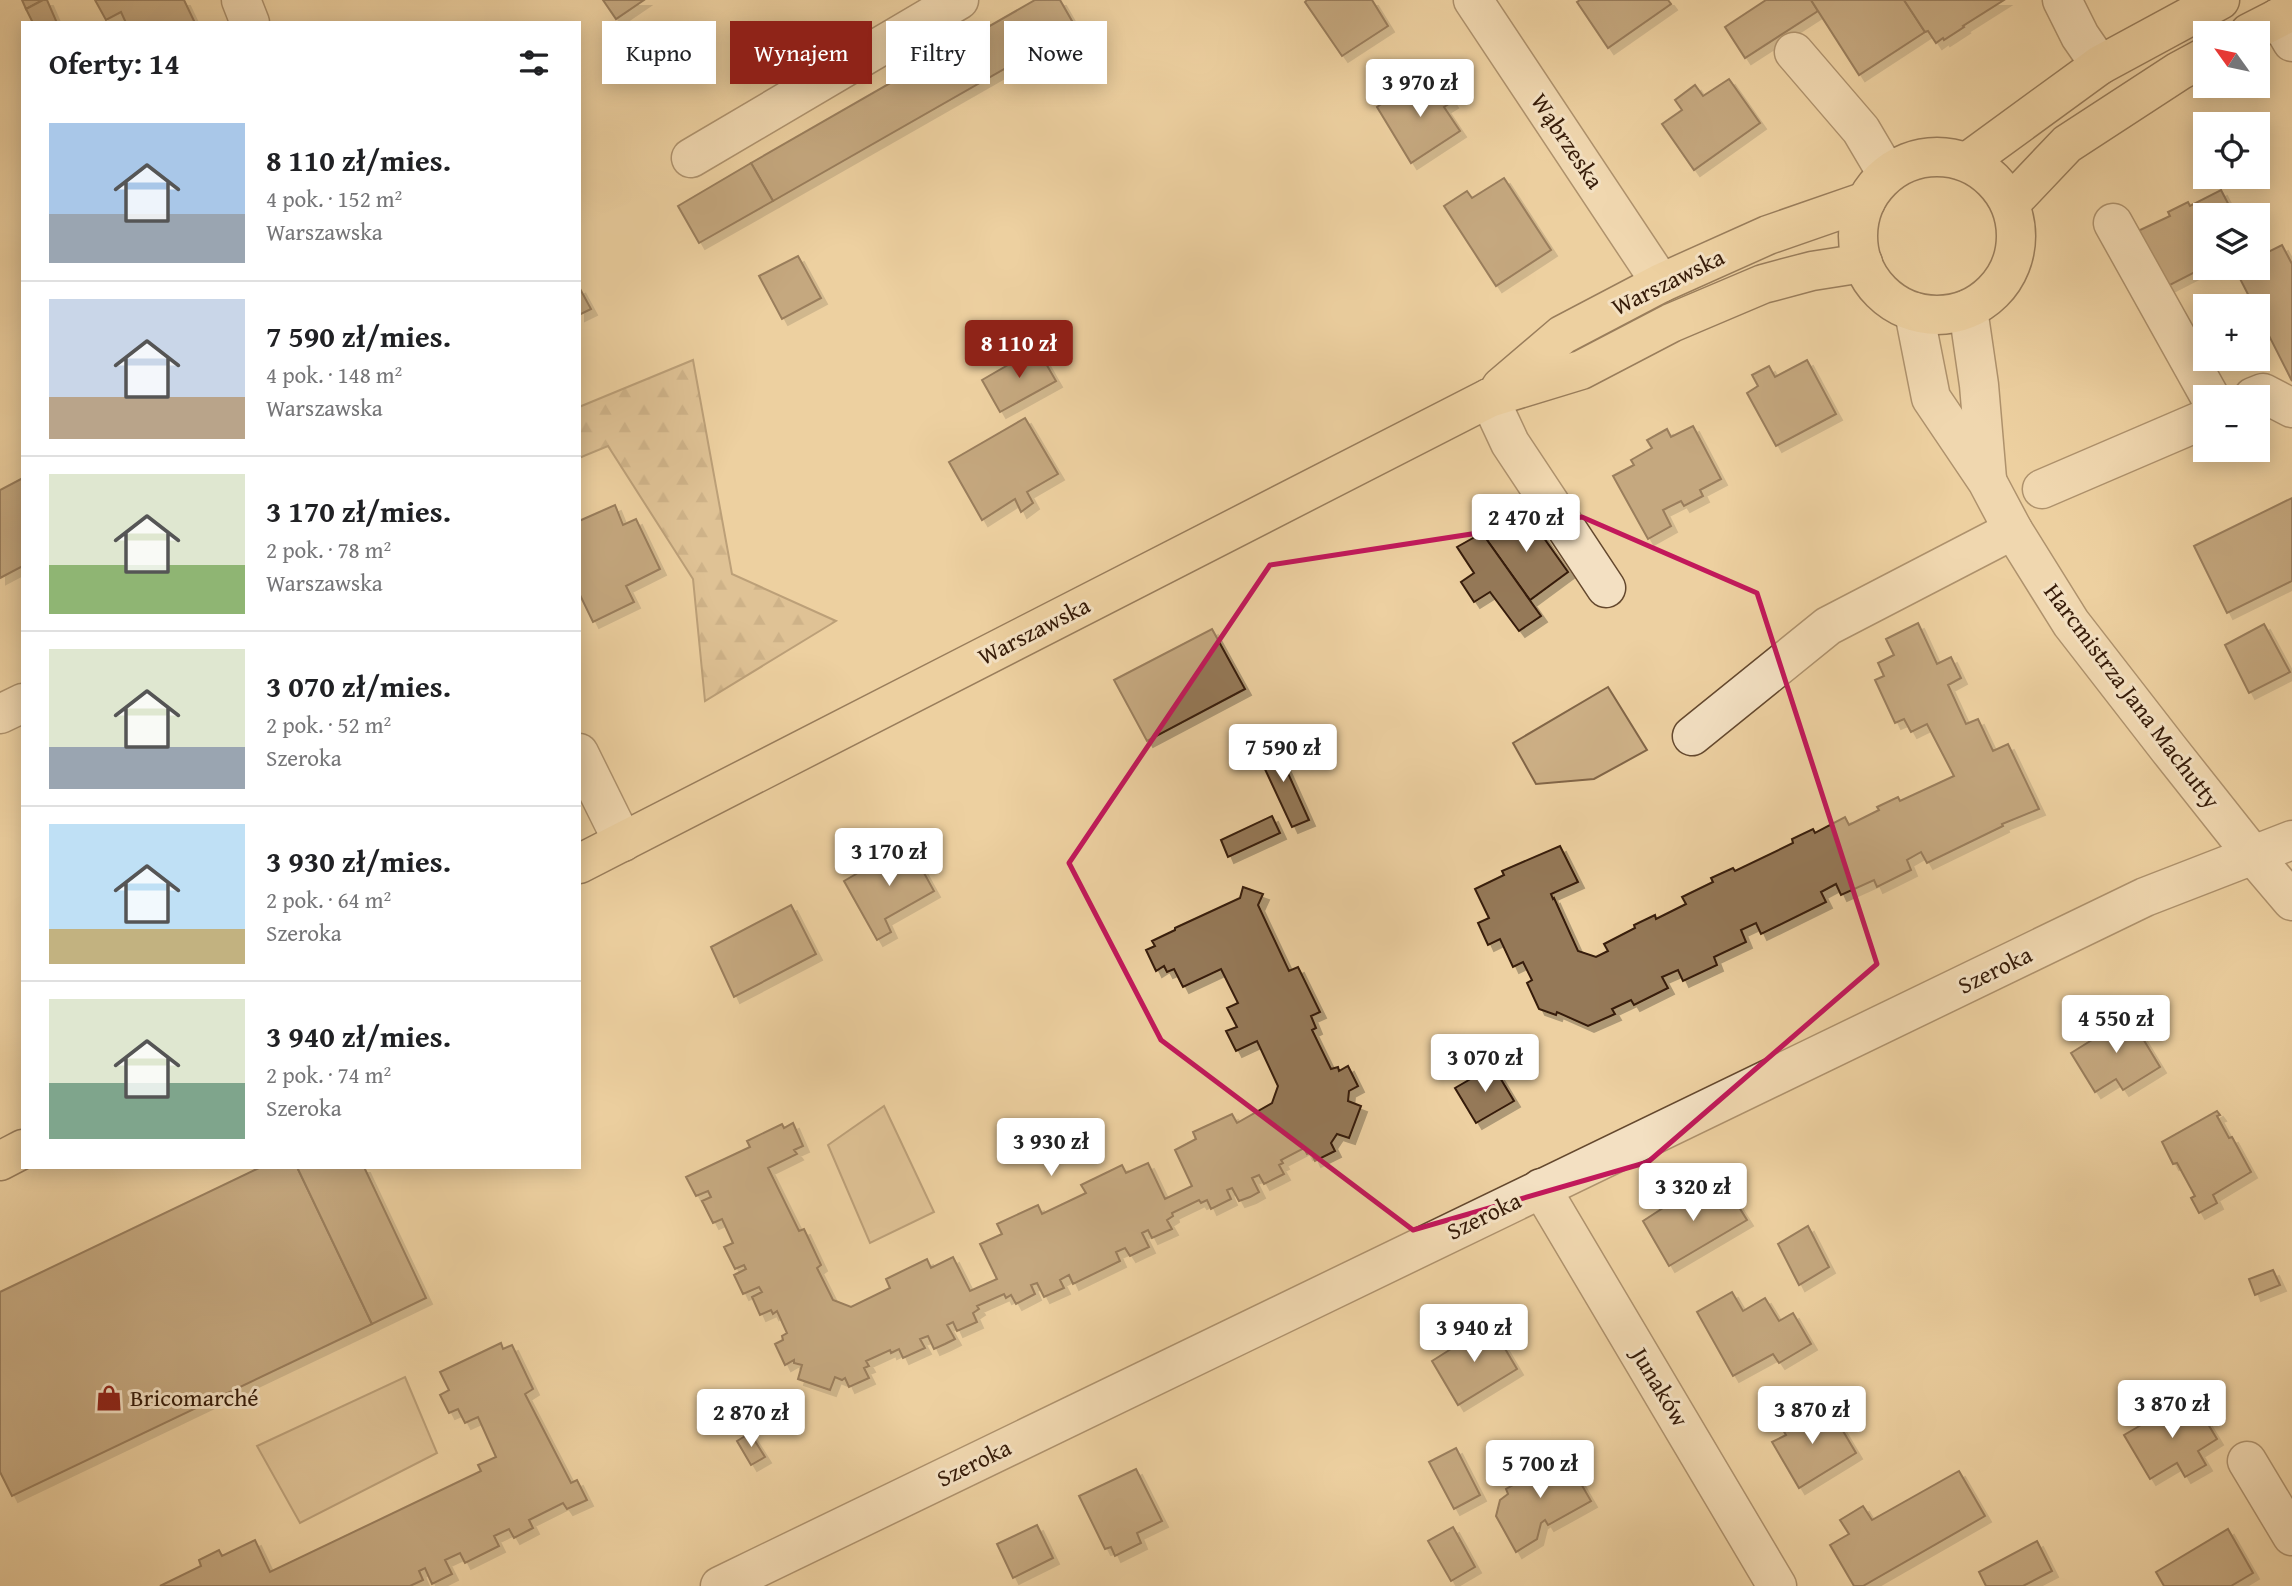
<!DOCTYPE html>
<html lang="pl">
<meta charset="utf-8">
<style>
:root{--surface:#fff;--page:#f6f6f6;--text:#202124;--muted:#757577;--line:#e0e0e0;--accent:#8f2418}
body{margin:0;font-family:"Gentium Book Plus",serif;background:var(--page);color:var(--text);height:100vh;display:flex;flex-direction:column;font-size:26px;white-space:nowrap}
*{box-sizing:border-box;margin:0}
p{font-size:23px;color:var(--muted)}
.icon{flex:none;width:38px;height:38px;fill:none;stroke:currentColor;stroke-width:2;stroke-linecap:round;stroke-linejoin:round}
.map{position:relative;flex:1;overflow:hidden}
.drawer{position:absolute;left:21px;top:21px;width:560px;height:1148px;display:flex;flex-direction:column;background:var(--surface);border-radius:0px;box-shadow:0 4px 18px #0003}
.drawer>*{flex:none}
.banner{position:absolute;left:602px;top:21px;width:665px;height:63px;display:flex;gap:14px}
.needle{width:46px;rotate:303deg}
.tools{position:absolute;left:2193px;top:21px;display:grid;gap:14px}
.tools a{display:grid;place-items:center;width:77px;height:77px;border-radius:0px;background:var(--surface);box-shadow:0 4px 18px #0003;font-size:35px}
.price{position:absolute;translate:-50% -60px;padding:0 16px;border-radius:7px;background:#fff;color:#222;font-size:23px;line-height:46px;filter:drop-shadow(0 2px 4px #0008)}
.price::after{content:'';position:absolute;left:50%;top:42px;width:21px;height:16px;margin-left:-10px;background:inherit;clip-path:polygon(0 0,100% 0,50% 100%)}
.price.on{background:var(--accent);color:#fff}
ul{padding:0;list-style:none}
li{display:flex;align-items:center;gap:21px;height:175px;padding:0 28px}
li+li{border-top:2px solid var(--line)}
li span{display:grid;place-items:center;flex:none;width:196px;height:140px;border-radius:0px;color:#555}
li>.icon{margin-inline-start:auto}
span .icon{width:84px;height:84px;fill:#fffc;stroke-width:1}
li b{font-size:30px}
h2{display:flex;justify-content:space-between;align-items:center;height:84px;padding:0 28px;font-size:30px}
.tag{padding:0 24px;border-radius:0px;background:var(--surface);box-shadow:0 4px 18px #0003;font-size:24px;line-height:63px}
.tag.on{background:var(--accent);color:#fff}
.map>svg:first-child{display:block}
.green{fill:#ceb187;stroke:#826648;stroke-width:2}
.forest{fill:url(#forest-firs);stroke:#826648;stroke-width:2}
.building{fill:#957958;stroke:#361b08;stroke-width:2;filter:url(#shadow)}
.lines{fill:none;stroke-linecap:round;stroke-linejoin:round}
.minor-casing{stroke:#64482e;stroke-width:41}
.major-casing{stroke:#361b08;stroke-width:41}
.minor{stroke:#f3e0c2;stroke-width:38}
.major{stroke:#edd0a1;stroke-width:38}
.marked{fill:none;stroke:#c2185b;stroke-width:5;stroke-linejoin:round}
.labels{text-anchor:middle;stroke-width:6;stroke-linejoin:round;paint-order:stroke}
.street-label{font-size:24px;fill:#361b08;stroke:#f3e0c2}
.poi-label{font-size:24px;fill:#361b08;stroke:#f3e0c2;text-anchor:start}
</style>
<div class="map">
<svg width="2292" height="1586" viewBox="0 0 2292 1586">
<defs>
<pattern id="forest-firs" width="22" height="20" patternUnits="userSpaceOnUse" patternTransform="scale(1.75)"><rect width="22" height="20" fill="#ceb187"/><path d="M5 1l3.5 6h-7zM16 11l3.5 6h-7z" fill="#a88f6c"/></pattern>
<filter id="shadow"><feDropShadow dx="6" dy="6" stdDeviation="0" flood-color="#0004"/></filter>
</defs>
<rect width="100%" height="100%" fill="#edd0a1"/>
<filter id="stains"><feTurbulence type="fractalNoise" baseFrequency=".00286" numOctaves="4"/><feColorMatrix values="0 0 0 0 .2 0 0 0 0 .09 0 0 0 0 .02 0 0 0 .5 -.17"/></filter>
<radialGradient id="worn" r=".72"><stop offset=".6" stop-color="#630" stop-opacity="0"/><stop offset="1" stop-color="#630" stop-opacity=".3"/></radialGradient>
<!-- green -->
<g class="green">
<path d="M1608,687L1647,750L1594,779L1536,784L1513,743Z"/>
<path d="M884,1106L934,1212L870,1243L828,1145Z"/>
<path d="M405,1377L437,1453L300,1523L257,1446Z"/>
</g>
<!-- forest -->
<path class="forest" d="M693,360L732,574L836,621L705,701L693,579L608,446L579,458V407Z"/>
<!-- building -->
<g class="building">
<path d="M22,0H43L26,9Z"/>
<path d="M43,0H47L57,23H33L26,9Z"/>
<path d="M95,0H184L195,23H126L121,12L106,20Z"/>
<path d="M603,0H644L616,19Z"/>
<path d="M1035,0H1060L1076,28L773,201L751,163Z"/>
<path d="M1307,0H1372L1388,26L1342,56L1305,2Z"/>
<path d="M1580,0H1668L1671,4L1608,48L1577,2Z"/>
<path d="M1766,0H1811L1818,11L1745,58L1725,27Z"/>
<path d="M1811,0H1904L1925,32L1859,75Z"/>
<path d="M1904,0H2004L1963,26L1964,27L1944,40L1943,38L1936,43L1928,31L1925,32Z"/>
<path d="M1436,77L1452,102L1444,107L1460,131L1411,163L1377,107L1400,91L1404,97Z"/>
<path d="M1729,79L1760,123L1694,170L1662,124L1682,110L1675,100L1695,85L1703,96Z"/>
<path d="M751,163L773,201L699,243L678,206Z"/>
<path d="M1504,178L1551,250L1496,286L1444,206L1467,191L1472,198Z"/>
<path d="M2221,190L2234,215H2205V267L2166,287L2138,231L2170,216L2168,212L2188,202L2190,206Z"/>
<path d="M2282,245L2292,264V381L2258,314V306H2254L2235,269L2258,268V257Z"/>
<path d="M798,256L821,298L782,319L759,276Z"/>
<path d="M579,287L591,309L579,315Z"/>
<path d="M1037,348L1056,381L1000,412L982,380Z"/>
<path d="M1807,360L1836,414L1776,446L1747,393L1758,386L1752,375L1769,366L1775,377Z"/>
<path d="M1025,418L1058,474L1027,492L1033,503L1021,512L1015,499L982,520L949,462Z"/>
<path d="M1693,426L1721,479L1700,490L1703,496L1684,506L1681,501L1663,510L1671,526L1648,539L1613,476L1634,465L1631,460L1652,448L1647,440L1667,429L1671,437Z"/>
<path d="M23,478V566L0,578V490Z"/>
<path d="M2292,498V581L2227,613L2194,546Z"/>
<path d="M615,505L623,525L636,519L660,569L626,586L634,602L593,622L579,593V521Z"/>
<path d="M1524,510L1568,572L1530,600L1482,533Z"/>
<path d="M1482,533L1541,616L1519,631L1490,592L1474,602L1461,582L1474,573L1457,547Z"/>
<path d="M1918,623L1937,664L1951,657L1961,678L1948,685L1966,724L1978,719L1993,751L2008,744L2039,809L2002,824L2003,826L1927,863L1921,852L1907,860L1911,870L1877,887L1874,880L1841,895L1836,884L1821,892L1826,902L1761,934L1756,923L1741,930L1746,942L1714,957L1717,965L1683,981L1678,970L1662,977L1668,988L1634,1005L1631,1000L1612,1009L1615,1014L1588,1026L1557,1012L1556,1015L1539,1009L1527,983L1532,980L1523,962L1513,967L1500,939L1488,945L1478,923L1489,918L1475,889L1504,875L1502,871L1560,846L1578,882L1551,894L1553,899L1554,898L1578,951L1596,957L1608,951L1604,944L1635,928L1634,925L1655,915L1656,919L1686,904L1682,897L1713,882L1711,878L1733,868L1735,871L1793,843L1792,839L1813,829L1815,833L1845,817L1849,825L1879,810L1877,807L1898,797L1900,801L1954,776L1927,724L1911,732L1904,719L1895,723L1875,680L1884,676L1878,663L1894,655L1886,639Z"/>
<path d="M2264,624L2290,672L2249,693L2225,645Z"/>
<path d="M1212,629L1245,689L1147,741L1114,680Z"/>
<path d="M1274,742L1309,820L1292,827L1256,750Z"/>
<path d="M1272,816L1280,833L1228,857L1221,840Z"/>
<path d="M908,844L934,891L885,919L891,932L877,940L844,881Z"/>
<path d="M1243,887L1263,894L1258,905L1289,971L1298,967L1320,1012L1311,1016L1316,1028L1312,1030L1331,1069L1338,1067L1339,1071L1348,1066L1358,1086L1349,1091L1348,1101L1361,1106L1349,1138L1337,1134L1331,1143L1335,1151L1315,1161L1311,1152L1307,1154L1304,1148L1281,1160L1283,1163L1279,1165L1284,1174L1264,1184L1259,1175L1252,1178L1259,1192L1250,1197L1239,1201L1232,1188L1227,1190L1231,1199L1211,1209L1207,1200L1201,1203L1199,1200L1172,1213L1173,1216L1167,1220L1172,1229L1152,1238L1148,1230L1142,1233L1149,1247L1130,1256L1125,1248L1116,1252L1120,1261L1073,1284L1069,1275L1060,1280L1064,1288L1044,1297L1037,1283L1031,1285L1035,1294L1016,1304L1011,1295L1006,1298L1004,1294L977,1306L979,1309L973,1313L977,1322L957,1331L953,1322L947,1325L955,1339L945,1344L934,1349L928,1336L920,1339L925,1348L903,1358L899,1349L891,1353L890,1350L866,1361L869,1366L864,1368L869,1378L849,1387L845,1378L842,1380L835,1377L830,1390L798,1379L802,1365L794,1363V1360L785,1365L775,1344L783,1340L782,1336L787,1333L777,1311L773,1314L771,1310L760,1315L752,1297L762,1292L759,1287L743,1294L734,1275L746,1269L744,1265L735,1269L724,1247L733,1243L722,1219L713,1223L702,1201L711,1197L708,1191L696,1196L686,1177L750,1147L747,1141L782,1124L784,1128L793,1123L803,1146L794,1150L797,1154L768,1168L799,1231L804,1229L821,1265L817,1268L833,1300L851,1307L890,1288L886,1279L927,1259L931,1268L953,1257L970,1291L997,1279L980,1244L1002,1234L997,1224L1038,1205L1042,1214L1086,1193L1081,1185L1122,1165L1126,1173L1148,1163L1165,1199L1192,1186L1175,1150L1196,1139L1193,1132L1232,1114L1237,1123L1272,1103L1278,1086L1257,1041L1236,1051L1226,1031L1237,1027L1227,1008L1238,1003L1221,969L1183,987L1174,969L1167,972L1164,966L1156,971L1146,950L1155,946L1152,941L1175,930V928L1240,898Z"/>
<path d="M791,905L816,954L734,997L711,947Z"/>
<path d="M2125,1009L2160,1067L2123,1090L2116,1079L2095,1092L2071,1053L2108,1030L2103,1022Z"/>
<path d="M1493,1066L1514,1101L1476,1123L1455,1088Z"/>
<path d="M2217,1111L2220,1115L2217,1116L2229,1138L2232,1137L2251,1172L2213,1195L2217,1203L2199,1213L2191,1198L2195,1196L2177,1163L2173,1164L2162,1142Z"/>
<path d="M261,1167H297L372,1324L12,1496L0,1472V1292Z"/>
<path d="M297,1167H364L426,1298L372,1324Z"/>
<path d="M1700,1184L1709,1200L1727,1188L1747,1220L1669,1266L1643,1221Z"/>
<path d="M1808,1226L1829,1267L1799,1285L1778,1244Z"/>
<path d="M2273,1270L2280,1285L2255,1295L2249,1279Z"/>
<path d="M1732,1292L1743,1311L1765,1298L1779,1321L1793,1313L1811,1344L1779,1363L1773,1354L1733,1376L1697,1312Z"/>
<path d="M1491,1325L1517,1369L1458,1405L1432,1361L1451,1349L1447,1341L1464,1330L1470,1337Z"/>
<path d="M501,1343L503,1349L512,1345L533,1389L525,1394L571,1483L577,1480L587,1500L567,1509L563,1503L529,1520L533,1528L514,1538L509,1529L494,1536L499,1546L465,1563L460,1553L445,1560L452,1574L432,1584L425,1568L419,1571L423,1580L410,1586H160L201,1566L199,1560L219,1550L222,1556L255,1540L270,1572L481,1471L478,1465L496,1457L478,1417L465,1423L458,1409L449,1413L440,1395L449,1390L440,1372Z"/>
<path d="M2191,1396L2217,1439L2198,1451L2206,1465L2185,1477L2177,1463L2150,1479L2124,1435Z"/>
<path d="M1830,1409L1856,1453L1799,1488L1772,1442L1786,1435L1779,1423L1802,1410L1808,1421Z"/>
<path d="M750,1433L765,1457L751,1465L737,1441Z"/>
<path d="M1456,1448L1480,1495L1454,1509L1429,1462Z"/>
<path d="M1565,1456L1591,1501L1548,1525L1545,1520L1541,1523L1537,1539L1516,1552L1496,1516L1500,1500L1508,1494L1506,1489L1522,1480L1517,1471L1541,1457L1547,1467Z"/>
<path d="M1136,1469L1162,1521L1137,1533L1141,1543L1115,1556L1111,1547L1105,1549L1079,1496Z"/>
<path d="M1959,1471L1985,1516L1863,1586H1854L1830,1545L1849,1534L1840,1520L1863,1506L1872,1520Z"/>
<path d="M1037,1525L1053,1558L1013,1578L997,1544Z"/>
<path d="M1453,1527L1475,1567L1451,1581L1428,1541Z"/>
<path d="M2228,1529L2253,1573L2231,1586H2164L2156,1572Z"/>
<path d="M2037,1541L2052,1571L2023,1586H1986L1979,1572Z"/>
</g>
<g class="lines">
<!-- minor casing -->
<g class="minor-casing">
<g id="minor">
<path d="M241,0L250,23"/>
<path d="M1473,0L1661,283"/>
<path d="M2062,0L2080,36L2100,65"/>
<path d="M2278,18L2292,42"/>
<path d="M1794,52L1861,130L1887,174"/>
<path d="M691,158L959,0"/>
<path d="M2113,223L2210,397"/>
<path d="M1968,309L1979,385L1987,479"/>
<path d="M1914,312L1931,398L1987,481L2013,530L2071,623L2168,748L2252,854L2292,901"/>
<path d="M2253,397L2263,393L2292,408"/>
<path d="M1489,398L1510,443L1606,588"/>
<path d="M2042,489L2205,419"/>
<path d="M0,714L23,703"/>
<path d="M1692,736L1828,626L2013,530"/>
<path d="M579,753L623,842"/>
<path d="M1541,1188L1777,1586"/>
<path d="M2247,1461L2292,1536"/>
<path d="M720,1586L2145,897L2292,840"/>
</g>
</g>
<!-- major casing -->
<g class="major-casing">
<g id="major">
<path d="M2249,33L2292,11"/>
<circle cx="1937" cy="236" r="79"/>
<path d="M1967,162L2100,65L2220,0"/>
<path d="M2010,204L2067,144L2179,71L2205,57"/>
<path d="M1501,387L1562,335L1661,283L1768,235L1866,201"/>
<path d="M579,864L1489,398L1581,370L1671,323L1763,284L1812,271L1863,263"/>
<path d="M0,1161L23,1149"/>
</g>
</g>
<!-- minor -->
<use href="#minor" class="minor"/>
<!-- major -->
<use href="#major" class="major"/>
</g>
<!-- marked area -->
<path d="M0 0H2292V1586H0ZM1582,517L1757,593L1877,964L1648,1162L1413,1230L1161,1040L1069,863L1270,565Z" fill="#edd0a1" fill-opacity=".55" fill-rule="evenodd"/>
<path class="marked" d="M1582,517L1757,593L1877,964L1648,1162L1413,1230L1161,1040L1069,863L1270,565Z"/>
<!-- icons -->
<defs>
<g id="shop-bare" transform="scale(2.1)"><path d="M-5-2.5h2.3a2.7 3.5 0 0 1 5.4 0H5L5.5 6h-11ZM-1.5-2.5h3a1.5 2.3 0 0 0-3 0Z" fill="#8f2418" stroke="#f3e0c2" stroke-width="2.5" paint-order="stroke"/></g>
</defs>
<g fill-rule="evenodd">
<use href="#shop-bare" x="109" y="1398"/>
</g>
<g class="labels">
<!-- street labels -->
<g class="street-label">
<text transform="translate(1567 141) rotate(56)" y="8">Wąbrzeska</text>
<text transform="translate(1668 282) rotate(-26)" y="8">Warszawska</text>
<text transform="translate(1034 631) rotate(-27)" y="8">Warszawska</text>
<text transform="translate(2132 696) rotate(53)" y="8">Harcmistrza Jana Machutty</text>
<text transform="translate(1995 970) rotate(-26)" y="8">Szeroka</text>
<text transform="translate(1484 1216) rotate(-26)" y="8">Szeroka</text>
<text transform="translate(1660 1387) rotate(59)" y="8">Junaków</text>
<text transform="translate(974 1463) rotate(-26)" y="8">Szeroka</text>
</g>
<!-- poi labels -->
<g class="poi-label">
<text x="130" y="1406">Bricomarché</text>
</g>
</g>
<rect width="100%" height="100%" filter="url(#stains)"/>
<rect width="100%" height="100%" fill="url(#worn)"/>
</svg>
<div class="tools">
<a><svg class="needle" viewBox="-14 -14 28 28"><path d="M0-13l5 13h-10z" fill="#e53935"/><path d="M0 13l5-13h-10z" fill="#757577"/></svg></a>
<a><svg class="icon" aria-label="locate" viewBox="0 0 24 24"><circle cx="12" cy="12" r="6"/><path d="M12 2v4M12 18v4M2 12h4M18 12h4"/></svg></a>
<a><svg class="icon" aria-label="layers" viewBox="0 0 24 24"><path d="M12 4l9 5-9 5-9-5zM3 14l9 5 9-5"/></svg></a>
<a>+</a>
<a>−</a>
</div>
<b class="price" style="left:1420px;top:119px">3 970 zł</b>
<b class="price on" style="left:1019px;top:380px">8 110 zł</b>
<b class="price" style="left:1526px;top:554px">2 470 zł</b>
<b class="price" style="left:1283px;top:784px">7 590 zł</b>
<b class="price" style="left:889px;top:888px">3 170 zł</b>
<b class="price" style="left:2116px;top:1055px">4 550 zł</b>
<b class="price" style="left:1485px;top:1094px">3 070 zł</b>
<b class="price" style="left:1051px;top:1178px">3 930 zł</b>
<b class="price" style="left:1693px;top:1223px">3 320 zł</b>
<b class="price" style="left:1474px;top:1364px">3 940 zł</b>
<b class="price" style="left:2172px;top:1440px">3 870 zł</b>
<b class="price" style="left:1812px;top:1446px">3 870 zł</b>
<b class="price" style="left:751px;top:1449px">2 870 zł</b>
<b class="price" style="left:1540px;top:1500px">5 700 zł</b>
<div class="banner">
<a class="tag">Kupno</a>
<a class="tag on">Wynajem</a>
<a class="tag">Filtry</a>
<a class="tag">Nowe</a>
</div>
<section class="drawer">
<h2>Oferty: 14<svg class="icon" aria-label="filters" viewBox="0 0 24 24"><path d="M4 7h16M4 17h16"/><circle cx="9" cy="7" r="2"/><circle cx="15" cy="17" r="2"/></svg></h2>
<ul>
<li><span style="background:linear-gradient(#a9c7e8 65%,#9aa5b1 0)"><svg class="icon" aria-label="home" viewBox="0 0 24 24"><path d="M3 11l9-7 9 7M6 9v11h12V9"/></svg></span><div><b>8 110 zł/mies.</b><p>4 pok. · 152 m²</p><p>Warszawska</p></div></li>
<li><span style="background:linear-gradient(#c9d6e8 70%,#b9a48a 0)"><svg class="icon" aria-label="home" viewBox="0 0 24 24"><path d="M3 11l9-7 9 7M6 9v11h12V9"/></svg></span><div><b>7 590 zł/mies.</b><p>4 pok. · 148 m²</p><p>Warszawska</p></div></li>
<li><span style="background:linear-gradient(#dfe7d0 65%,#8fb573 0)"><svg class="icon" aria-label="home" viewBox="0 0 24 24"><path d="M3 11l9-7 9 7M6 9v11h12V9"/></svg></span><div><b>3 170 zł/mies.</b><p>2 pok. · 78 m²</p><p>Warszawska</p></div></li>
<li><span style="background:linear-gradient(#dfe7d0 70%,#9aa5b1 0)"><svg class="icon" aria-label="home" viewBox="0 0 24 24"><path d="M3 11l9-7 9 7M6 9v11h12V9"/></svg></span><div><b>3 070 zł/mies.</b><p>2 pok. · 52 m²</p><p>Szeroka</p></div></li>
<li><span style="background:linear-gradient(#bfe0f5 75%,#c2b280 0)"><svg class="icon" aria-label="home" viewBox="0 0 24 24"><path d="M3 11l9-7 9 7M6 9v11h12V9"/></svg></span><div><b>3 930 zł/mies.</b><p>2 pok. · 64 m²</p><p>Szeroka</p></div></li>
<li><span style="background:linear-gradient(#dfe7d0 60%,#7fa58c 0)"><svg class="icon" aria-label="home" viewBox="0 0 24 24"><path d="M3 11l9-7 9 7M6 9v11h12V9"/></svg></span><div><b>3 940 zł/mies.</b><p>2 pok. · 74 m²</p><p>Szeroka</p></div></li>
</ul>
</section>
</div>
